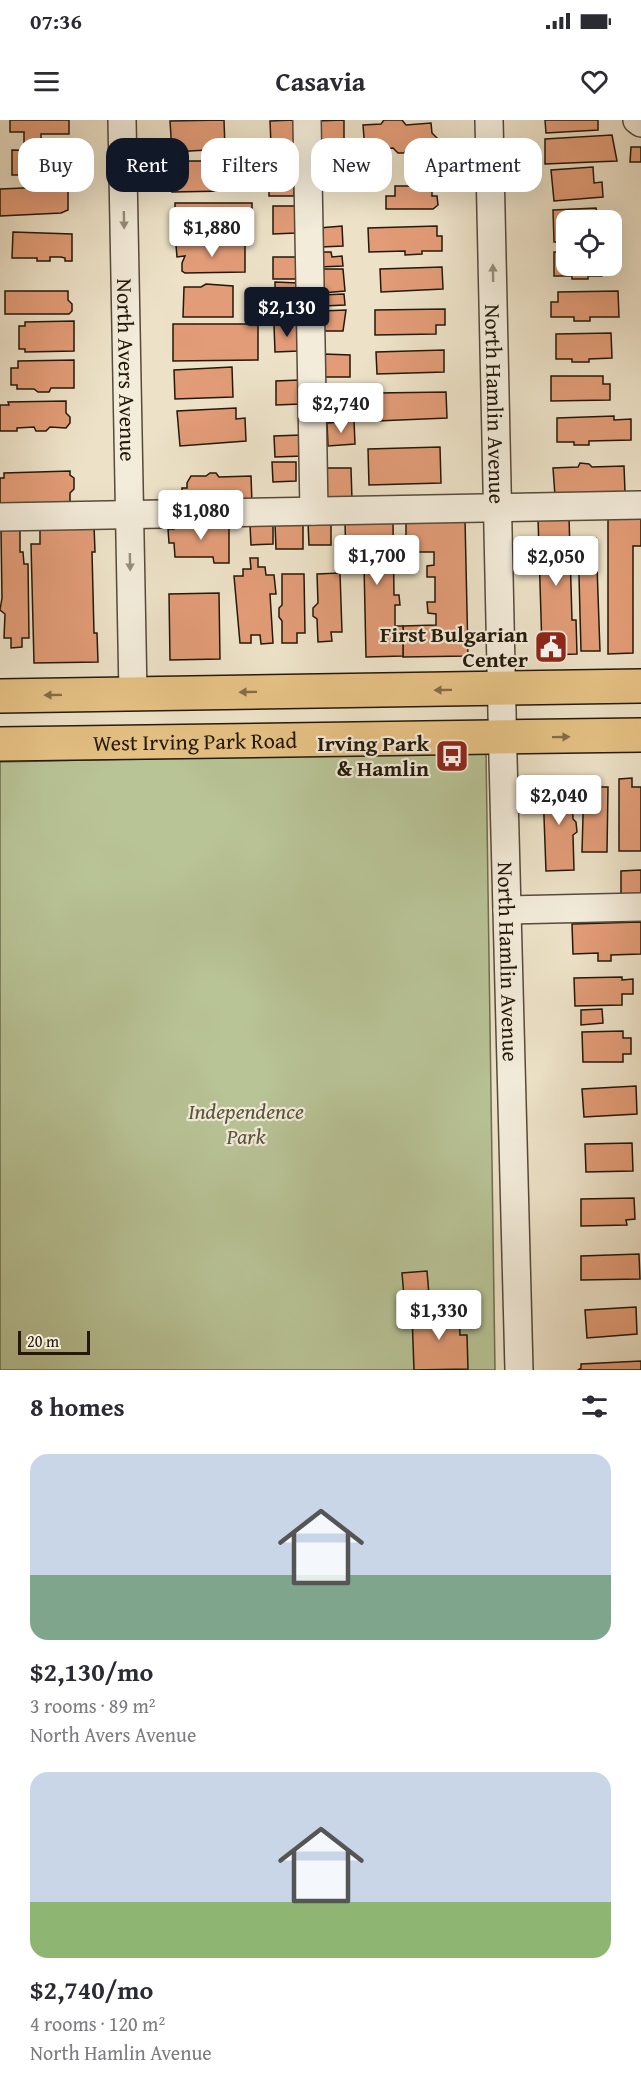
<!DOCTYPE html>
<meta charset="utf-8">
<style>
:root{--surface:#fff;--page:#f7f7f7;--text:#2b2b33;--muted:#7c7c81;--accent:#111827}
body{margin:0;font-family:"Gentium Book Plus",serif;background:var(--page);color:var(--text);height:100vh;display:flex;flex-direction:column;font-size:22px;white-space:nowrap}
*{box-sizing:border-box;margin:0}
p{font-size:20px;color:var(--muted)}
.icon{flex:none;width:33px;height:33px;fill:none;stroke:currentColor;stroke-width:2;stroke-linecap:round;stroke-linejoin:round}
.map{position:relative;height:1250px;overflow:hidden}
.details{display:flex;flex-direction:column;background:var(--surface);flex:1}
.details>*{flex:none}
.banner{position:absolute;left:18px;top:18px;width:606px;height:54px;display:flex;gap:12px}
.controls{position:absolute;left:556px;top:90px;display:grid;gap:12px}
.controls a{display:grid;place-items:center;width:66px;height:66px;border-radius:12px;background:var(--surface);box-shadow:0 6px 24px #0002;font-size:30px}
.scale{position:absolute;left:18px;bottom:15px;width:72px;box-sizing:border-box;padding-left:6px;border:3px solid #231809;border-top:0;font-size:16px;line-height:21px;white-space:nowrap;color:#231809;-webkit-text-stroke:4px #f3ecdb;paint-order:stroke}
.price{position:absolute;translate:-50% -51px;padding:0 14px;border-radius:6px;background:#fff;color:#222;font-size:20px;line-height:39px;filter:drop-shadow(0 2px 3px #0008)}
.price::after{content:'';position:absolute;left:50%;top:36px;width:18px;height:14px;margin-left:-9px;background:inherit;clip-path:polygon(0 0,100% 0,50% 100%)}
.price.on{background:var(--accent);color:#fff}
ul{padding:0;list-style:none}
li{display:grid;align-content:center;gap:12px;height:318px;padding:0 30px}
li span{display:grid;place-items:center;height:186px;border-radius:18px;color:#555}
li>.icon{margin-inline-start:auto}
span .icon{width:108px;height:108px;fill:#fffc;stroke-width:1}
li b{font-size:26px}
h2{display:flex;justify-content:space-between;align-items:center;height:72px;padding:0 30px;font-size:26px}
.pill{padding:0 21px;border-radius:18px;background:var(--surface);box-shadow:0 6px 24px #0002;font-size:21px;line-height:54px}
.pill.on{background:var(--accent);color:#fff}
.status{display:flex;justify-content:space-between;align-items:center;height:42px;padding:0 30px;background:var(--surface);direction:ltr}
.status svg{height:16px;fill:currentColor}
header{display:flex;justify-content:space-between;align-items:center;height:78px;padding:0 30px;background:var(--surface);font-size:27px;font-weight:800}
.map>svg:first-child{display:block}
.green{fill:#b8c396;stroke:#6e6e50;stroke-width:1.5}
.building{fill:#e29c77;stroke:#231809;stroke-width:1.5}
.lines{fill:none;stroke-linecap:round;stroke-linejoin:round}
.minor-casing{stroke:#564a39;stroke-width:30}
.major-casing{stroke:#231809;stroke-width:36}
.minor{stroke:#f3ecdb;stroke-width:27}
.major{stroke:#e6c184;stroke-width:33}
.oneway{fill:#958d7c}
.oneway2{fill:#846c46}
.labels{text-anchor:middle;stroke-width:4.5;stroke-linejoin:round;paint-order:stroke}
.street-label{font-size:22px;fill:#231809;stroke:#f3ecdb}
.poi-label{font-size:22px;font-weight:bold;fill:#231809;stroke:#f3ecdb;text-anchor:end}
.park-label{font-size:22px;font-style:italic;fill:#57543a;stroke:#f3ecdb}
</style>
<div class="status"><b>07:36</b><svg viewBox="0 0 49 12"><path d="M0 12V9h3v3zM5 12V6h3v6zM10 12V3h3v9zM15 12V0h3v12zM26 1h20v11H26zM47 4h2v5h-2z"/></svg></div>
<header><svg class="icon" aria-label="menu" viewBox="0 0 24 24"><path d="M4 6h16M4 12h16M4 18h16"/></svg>Casavia<svg class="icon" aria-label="heart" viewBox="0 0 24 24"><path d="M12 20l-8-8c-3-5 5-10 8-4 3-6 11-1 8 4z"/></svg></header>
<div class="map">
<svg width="641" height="1250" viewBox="0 0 641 1250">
<rect width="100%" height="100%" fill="#ede2c8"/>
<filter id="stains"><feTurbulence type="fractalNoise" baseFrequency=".00333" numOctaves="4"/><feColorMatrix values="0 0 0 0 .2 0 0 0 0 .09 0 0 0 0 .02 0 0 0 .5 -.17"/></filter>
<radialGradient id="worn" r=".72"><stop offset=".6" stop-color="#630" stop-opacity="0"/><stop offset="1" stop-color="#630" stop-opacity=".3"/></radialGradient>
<!-- green -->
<path class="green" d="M486,631L495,1250H0V642Z"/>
<!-- building -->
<g class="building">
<path d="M10,0H69V14H41V24H24V12H10Z"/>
<path d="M224,0L225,29L172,32L170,1Z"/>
<path d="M294,0V24L271,25L270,1Z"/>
<path d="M344,0V25L318,26L317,1Z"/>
<path d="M384,0H402L406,5L431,3L432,13L437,18V23L431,27L408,28L404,33H398L393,28L365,30L363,5L381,4Z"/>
<path d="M545,0H598V10L546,13Z"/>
<path d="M612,15L617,41L545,44V19Z"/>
<path d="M631,27H641V42H630Z"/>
<path d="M12,30L62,31V55H12Z"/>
<path d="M172,41H226V71L172,72Z"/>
<path d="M593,47L594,63L602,62L603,77L554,81L551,50Z"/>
<path d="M320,52H339V71L320,70Z"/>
<rect x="269" y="54" width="25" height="22"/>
<path d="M68,66V90L61,93L0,96V69Z"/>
<path d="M395,66H432V76H437L438,85L433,89H386V76H395Z"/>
<rect x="175" y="83" width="77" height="31"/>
<path d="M273,86H296V113L273,114Z"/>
<path d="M596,88L597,92H602V100H567V122H554L553,90Z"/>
<path d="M342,106L343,126L321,127L319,108Z"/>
<path d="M437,106V116H442V131H422V134L405,135V131L369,132L368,108Z"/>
<path d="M13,112L72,114V141H65V138L61,137H50V141H37V138H12Z"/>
<path d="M245,124V152L185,153L182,151V143L185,136L177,137L176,125Z"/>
<path d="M318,132H331L332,137L342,136L343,146L319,147Z"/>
<path d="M554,132H567V146H608V148H601L602,156H588V159H572V156H554Z"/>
<rect x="273" y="137" width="24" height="22"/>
<path d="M442,147L443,169L381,172L380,149Z"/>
<path d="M321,149H343L345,171L322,173Z"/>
<path d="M275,162L298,163V193L275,192Z"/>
<path d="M206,164L233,166V197H183L184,167H201Z"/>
<path d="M5,171H68V180L72,184V191L69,194H5Z"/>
<path d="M618,171L619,197H590V201H574V197H551V182H558V172Z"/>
<path d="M344,174L345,185L323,186L322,175Z"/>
<path d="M445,189V205H436V214L375,215V190Z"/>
<path d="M346,190L343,211H322V191Z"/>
<path d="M74,201V231L25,232V229H19V206H25V202Z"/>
<path d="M173,204H258V240L173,241Z"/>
<path d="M299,204V231L275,232L274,205Z"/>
<path d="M611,213L612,238L589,239V242H572V239H556V214Z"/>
<path d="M444,230V252L377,254L376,232Z"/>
<path d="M324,234L350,235V257H324Z"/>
<path d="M74,240V268H51L49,272H38L34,269H17V265H11V248H18V241Z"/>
<path d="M232,247L233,277L175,279L174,250Z"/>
<path d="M551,256H603V264H610V280L551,281Z"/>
<path d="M299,260L300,284L276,285V261Z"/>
<path d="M446,272L447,298L377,301V273Z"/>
<path d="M66,281V293L70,297V303L66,308L50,307L46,311H36L34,307L17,308V311H0V285H9L8,282Z"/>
<path d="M236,288V299L245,298L246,321L180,326L177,291Z"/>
<path d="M614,296V300L631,299V320L589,321V325H574V322H557V298Z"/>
<path d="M354,301L355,324L328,326L327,303Z"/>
<path d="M301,315L302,336L275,337L274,316Z"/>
<path d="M440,327L441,363L369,365L368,329Z"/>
<path d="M272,342H296V361L273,362Z"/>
<path d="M580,343L589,344L592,347L624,346L625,372L555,376L553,348L578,347Z"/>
<path d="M325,348H351L352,380L326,381Z"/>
<path d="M70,351V355L74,358V369L70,373V383L0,385V358H4V353Z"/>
<path d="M210,353H216L219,357L251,356L252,383L182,384V368H187V363L191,356H206Z"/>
<path d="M608,396H641V426H633V533L608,534Z"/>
<path d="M569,397L572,500H576L577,534L548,535L542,529L538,398Z"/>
<path d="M465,399L468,536L403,537V506L436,505V494L428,493L427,482H435V457H427V446L434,445V432H406V400Z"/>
<path d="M308,403H331V425H309Z"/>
<path d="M393,403L394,475H399L400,485H395V506H403V536L366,537L364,445L358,438H346L345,404Z"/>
<path d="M229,404V443H214L213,437H175L174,423H169L168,409H174V405Z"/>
<path d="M273,404V424L251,425L250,405Z"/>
<path d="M275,404H303V429H276Z"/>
<path d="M94,406L95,432H92L94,513H97L98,542L34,543L31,424H40V407Z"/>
<path d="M1,410H20V432H23L24,444H28L29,518H22V527L11,528V518H4L5,494L0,490L2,478Z"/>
<path d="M596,418L600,531H581L578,419Z"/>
<path d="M250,438H258V447H265L266,455H274L276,474H270L273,523L261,524L260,515H251V523H240L234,456H243V449H251Z"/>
<path d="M340,453L342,512H331L332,521L318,522L317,499L313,496V488L318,483L317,454Z"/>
<path d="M282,454H304L305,513H297V523H282V501L279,497V488L282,485Z"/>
<path d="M219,473L220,539L170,540L169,474Z"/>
<path d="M632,658V667H641V731H619V659Z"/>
<path d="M551,659H563L565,663L566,670L572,669L573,699L576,702L577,712L573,715L574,750L546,751L543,670H547L546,662Z"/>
<path d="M584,661H595V667H608L607,732H582Z"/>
<path d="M641,750V774H621V751Z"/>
<path d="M641,802V834L611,835V841H598V833L573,834L572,804Z"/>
<path d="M622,857V860L633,859V874H622V885L575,886L574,858Z"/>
<path d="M602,889L603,903L581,905V890Z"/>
<path d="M623,911V918H631V934H623V942H583L582,912Z"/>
<path d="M636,966L637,994L584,997L582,969Z"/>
<path d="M632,1023L633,1051L586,1052L585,1024Z"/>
<path d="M634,1078L635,1099L626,1100L627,1105L581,1106V1079Z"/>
<path d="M639,1134L640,1159L581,1160V1136Z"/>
<path d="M427,1151L429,1175L404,1177L402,1153Z"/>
<path d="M636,1187L637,1214L587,1218L585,1190Z"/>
<path d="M436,1188H459L460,1215H467L468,1249L414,1250L412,1194H436Z"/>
<path d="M641,1241V1250H578L581,1248V1244Z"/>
</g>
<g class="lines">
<!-- minor casing -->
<g class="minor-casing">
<g id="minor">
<path id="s1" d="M122,0L133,574"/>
<path d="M307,0L314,391"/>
<path id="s2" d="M489,0L503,638L519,1250"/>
<path d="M637,0L641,3"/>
<path d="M0,397L641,385"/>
<path d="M507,790L641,787"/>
</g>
</g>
<!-- major casing -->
<g class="major-casing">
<g id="major">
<path d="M0,576L641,566"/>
<path id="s3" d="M0,624L641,615"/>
</g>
</g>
<!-- minor -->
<use href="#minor" class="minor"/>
<!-- major -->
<use href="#major" class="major"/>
</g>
<!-- one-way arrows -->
<defs><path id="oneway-solid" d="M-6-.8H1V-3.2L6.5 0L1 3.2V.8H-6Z" transform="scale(1.5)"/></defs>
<g class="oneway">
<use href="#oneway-solid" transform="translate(124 100) rotate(89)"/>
<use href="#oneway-solid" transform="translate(493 153) rotate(-91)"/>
<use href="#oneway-solid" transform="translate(130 442) rotate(89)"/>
</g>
<g class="oneway2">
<use href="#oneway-solid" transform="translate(443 570) rotate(179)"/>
<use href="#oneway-solid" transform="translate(248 572) rotate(179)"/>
<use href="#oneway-solid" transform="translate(53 575) rotate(179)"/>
<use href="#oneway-solid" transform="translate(561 617) rotate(-1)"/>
</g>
<!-- icons -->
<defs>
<g id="civic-square" transform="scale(1.725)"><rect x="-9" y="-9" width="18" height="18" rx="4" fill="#8f2418" stroke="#f3ecdb"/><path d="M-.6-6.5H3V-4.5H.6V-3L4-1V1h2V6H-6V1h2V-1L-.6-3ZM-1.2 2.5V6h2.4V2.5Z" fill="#fff"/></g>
<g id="bus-square" transform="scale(1.725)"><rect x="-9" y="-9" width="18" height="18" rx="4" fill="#8f2418" stroke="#f3ecdb"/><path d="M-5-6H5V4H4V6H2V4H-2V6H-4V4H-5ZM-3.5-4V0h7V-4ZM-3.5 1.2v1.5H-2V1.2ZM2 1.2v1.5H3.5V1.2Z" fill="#fff"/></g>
</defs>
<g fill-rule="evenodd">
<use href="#civic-square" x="551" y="527"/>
<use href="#bus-square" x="452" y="636"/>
</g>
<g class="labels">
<!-- street labels -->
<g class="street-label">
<text dy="8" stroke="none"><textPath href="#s1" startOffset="250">North Avers Avenue</textPath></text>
<text dy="8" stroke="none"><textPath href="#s2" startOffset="284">North Hamlin Avenue</textPath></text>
<text dy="8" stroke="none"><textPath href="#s3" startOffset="195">West Irving Park Road</textPath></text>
<text dy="8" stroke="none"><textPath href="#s2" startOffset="842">North Hamlin Avenue</textPath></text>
</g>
<!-- poi labels -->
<g class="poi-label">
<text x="528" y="522">First Bulgarian<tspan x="528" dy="25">Center</tspan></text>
<text x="429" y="631">Irving Park<tspan x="429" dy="25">&amp; Hamlin</tspan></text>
</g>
<!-- park labels -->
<g class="park-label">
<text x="246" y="999">Independence<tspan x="246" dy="25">Park</tspan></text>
</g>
</g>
<rect width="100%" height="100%" filter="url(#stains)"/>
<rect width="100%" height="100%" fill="url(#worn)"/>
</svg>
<div class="controls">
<a><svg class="icon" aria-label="locate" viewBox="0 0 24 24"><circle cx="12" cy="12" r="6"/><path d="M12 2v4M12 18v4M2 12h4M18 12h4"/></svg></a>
</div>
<div class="scale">20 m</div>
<b class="price" style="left:212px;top:138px">$1,880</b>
<b class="price on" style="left:287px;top:218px">$2,130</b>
<b class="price" style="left:341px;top:314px">$2,740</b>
<b class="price" style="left:201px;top:421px">$1,080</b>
<b class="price" style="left:377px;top:466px">$1,700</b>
<b class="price" style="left:556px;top:467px">$2,050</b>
<b class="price" style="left:559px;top:706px">$2,040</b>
<b class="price" style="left:439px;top:1221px">$1,330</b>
<div class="banner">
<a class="pill">Buy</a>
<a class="pill on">Rent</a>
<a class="pill">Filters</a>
<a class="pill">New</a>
<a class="pill">Apartment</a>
</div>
</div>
<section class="details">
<h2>8 homes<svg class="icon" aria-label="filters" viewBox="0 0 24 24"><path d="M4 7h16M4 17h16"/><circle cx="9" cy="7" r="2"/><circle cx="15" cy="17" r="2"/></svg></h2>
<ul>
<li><span style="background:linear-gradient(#c9d6e8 65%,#7fa58c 0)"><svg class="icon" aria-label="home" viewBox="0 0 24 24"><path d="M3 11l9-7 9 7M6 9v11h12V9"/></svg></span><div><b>$2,130/mo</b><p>3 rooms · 89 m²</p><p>North Avers Avenue</p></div></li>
<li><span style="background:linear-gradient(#c9d6e8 70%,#8fb573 0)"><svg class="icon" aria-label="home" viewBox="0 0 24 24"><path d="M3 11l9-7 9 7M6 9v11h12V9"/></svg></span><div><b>$2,740/mo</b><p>4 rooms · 120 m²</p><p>North Hamlin Avenue</p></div></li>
</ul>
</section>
